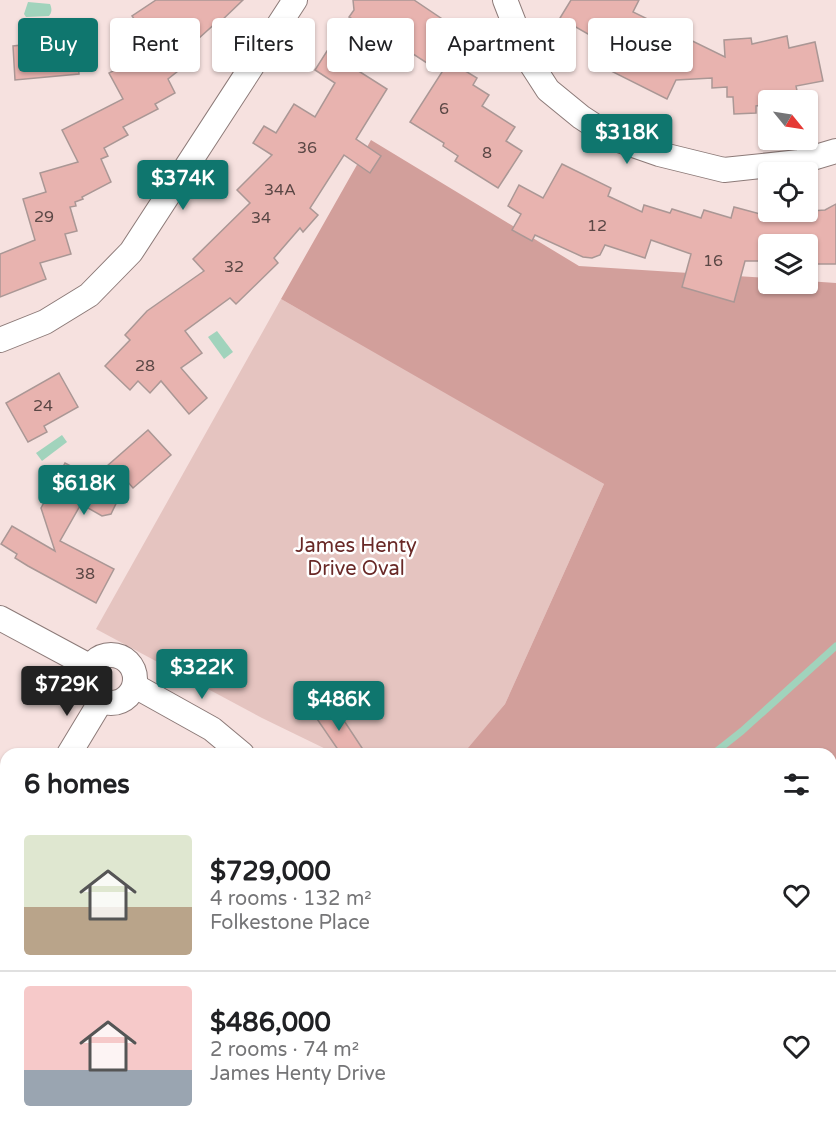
<!DOCTYPE html>
<meta charset="utf-8">
<style>
:root{--surface:#fff;--page:#f2f2f2;--text:#202124;--muted:#757577;--line:#e0e0e0;--accent:#0f766e}
body{margin:0;font-family:"Varela Round",sans-serif;background:var(--page);color:var(--text);height:100vh;display:flex;flex-direction:column;font-size:22px;white-space:nowrap}
*{box-sizing:border-box;margin:0}
p{font-size:20px;color:var(--muted)}
.icon{flex:none;width:33px;height:33px;fill:none;stroke:currentColor;stroke-width:2;stroke-linecap:round;stroke-linejoin:round}
.map{position:relative;flex:1;overflow:hidden}
.sheet{position:absolute;left:0px;top:748px;width:837px;height:386px;display:flex;flex-direction:column;background:var(--surface);border-radius:18px 18px 0 0;box-shadow:0 2px 4px #0004}
.sheet>*{flex:none}
.banner{position:absolute;left:18px;top:18px;width:801px;height:54px;display:flex;gap:12px}
.needle{width:39px;rotate:120deg}
.buttons{position:absolute;left:758px;top:90px;display:grid;gap:12px}
.buttons a{display:grid;place-items:center;width:60px;height:60px;border-radius:6px;background:var(--surface);box-shadow:0 2px 4px #0004;font-size:30px}
.price{position:absolute;translate:-50% -51px;padding:0 14px;border-radius:6px;background:var(--accent);color:#fff;font-size:20px;line-height:39px;filter:drop-shadow(0 2px 3px #0008)}
.price::after{content:'';position:absolute;left:50%;top:36px;width:18px;height:14px;margin-left:-9px;background:inherit;clip-path:polygon(0 0,100% 0,50% 100%)}
.price.on{background:#222;color:#fff}
ul{padding:0;list-style:none}
li{display:flex;align-items:center;gap:18px;height:150px;padding:0 24px}
li+li{border-top:2px solid var(--line)}
li span{display:grid;place-items:center;flex:none;width:168px;height:120px;border-radius:6px;color:#555}
li>.icon{margin-inline-start:auto}
span .icon{width:72px;height:72px;fill:#fffc;stroke-width:1}
li b{font-size:26px}
h2{display:flex;justify-content:space-between;align-items:center;height:72px;padding:0 24px;font-size:26px}
.tag{padding:0 21px;border-radius:6px;background:var(--surface);box-shadow:0 2px 4px #0004;font-size:21px;line-height:54px}
.tag.on{background:var(--accent);color:#fff}
.map>svg:first-child{display:block}
.green{fill:#e5c4c0}
.forest{fill:#d29f9b}
.water{fill:#a1d3bc}
.lines{fill:none;stroke-linecap:round;stroke-linejoin:round}
.stream{stroke:#a1d3bc;stroke-width:7}
.building{fill:#e8b3af;stroke:#aa9795;stroke-width:1.5}
.street-casing{stroke:#8c7a78;stroke-width:26}
.street{stroke:#fff;stroke-width:24}
.labels{text-anchor:middle;stroke-width:5;stroke-linejoin:round;paint-order:stroke}
.number-label{font-size:16px;fill:#5a4745}
.park-label{font-size:20px;fill:#692927;stroke:#fff}
</style>
<div class="map">
<svg width="836" height="1133" viewBox="0 0 836 1133">
<rect width="100%" height="100%" fill="#f6e1df"/>
<!-- green -->
<path class="green" d="M281,299L309,315L310,313L604,484L505,704L478,737L480,754H336L262,718L96,629Z"/>
<!-- forest -->
<path class="forest" d="M371,140L579,266L768,278V284H807V281L836,283V1133H201L204,1128H831V754H463L505,704L604,484L281,299Z"/>
<!-- water -->
<g class="water">
<path d="M28,2L50,4C52,9 52,12 49,16L26,17L24,14Z"/>
<path d="M217,331L233,352L224,359L208,337Z"/>
<path d="M62,435L67,442L42,461L36,453Z"/>
</g>
<g class="lines">
<!-- stream -->
<g class="stream">
<path d="M713,754L742,731L836,646"/>
<path d="M420,1133L421,1128"/>
</g>
</g>
<!-- building -->
<g class="building">
<path d="M156,0H243L219,23L218,21L187,49L192,60L168,79L175,93L155,104L158,109L123,127L128,135L104,148L108,156L101,159L111,182L82,197L83,199L75,202L76,206L70,207L77,231L65,234L71,254L40,263L46,279L0,297V254L35,240L23,199L46,192L40,173L78,162L62,130L123,99L109,73L156,49L132,16Z"/>
<path d="M353,0H414L457,29L433,67L404,48L400,54L381,42L383,39L349,17L354,10Z"/>
<path d="M571,0H639L633,12L725,57L724,40L751,38L752,44L787,36L789,48L815,42L823,81L796,86L799,100H768V104L756,106V113L734,114L733,97H727V87L712,88V78L676,80L667,99L607,69L616,50L560,18Z"/>
<path d="M76,39L79,74L15,80L13,46Z"/>
<path d="M327,51L387,89L356,139L381,156L370,173L344,155L310,208L318,215L303,232L300,228L274,258L278,263L236,304L230,298L185,331L202,353L181,368L207,398L189,414L161,381L150,393L138,381L130,390L105,366L130,340L125,335L147,311L204,271L193,259L250,203L237,190L272,155L253,143L264,126L276,133L294,104L315,117L335,83L315,70Z"/>
<path d="M449,61L477,78L473,85L489,95L482,106L515,127L506,141L522,151L498,188L455,161L458,156L443,146L444,143L410,122Z"/>
<path d="M562,164L611,188L608,196L642,212L644,205L670,213L672,209L701,218L704,210L731,218L734,207L768,216L796,215V212L825,210L836,204V264H807V244H768V261H745L734,302L682,287L691,254L651,240L645,258L605,245L600,255L592,258L583,257L535,235L532,241L512,230L521,214L508,206L519,185L543,198Z"/>
<path d="M59,373L78,407L44,426L47,432L28,442L6,403Z"/>
<path d="M148,430L171,455L133,488L127,481L111,514L102,516L81,504L60,541L114,569L96,603L28,566L15,558L17,554L1,544L12,526L55,551L41,508L65,463L86,474L90,467L99,473Z"/>
<path d="M333,704L366,754H341L315,716Z"/>
</g>
<g class="lines">
<!-- street casing -->
<g class="street-casing">
<g id="street">
<path d="M505,0L528,59L548,90L581,117L613,138L659,154L724,170L799,162L836,151"/>
<path d="M0,340L45,322L89,295L131,252L295,0"/>
<path d="M0,618L91,667"/>
<circle cx="111" cy="679" r="24"/>
<path d="M135,686L212,729L242,754"/>
<path d="M69,754L101,701"/>
<path d="M0,866L6,857"/>
<path d="M191,1133L194,1128"/>
</g>
</g>
<!-- street -->
<use href="#street" class="street"/>
</g>
<g class="labels">
<!-- number labels -->
<g class="number-label">
<text x="444" y="114">6</text>
<text x="307" y="153">36</text>
<text x="487" y="158">8</text>
<text x="280" y="195">34A</text>
<text x="44" y="222">29</text>
<text x="261" y="223">34</text>
<text x="597" y="231">12</text>
<text x="713" y="266">16</text>
<text x="234" y="272">32</text>
<text x="145" y="371">28</text>
<text x="43" y="411">24</text>
<text x="85" y="579">38</text>
</g>
<!-- park labels -->
<g class="park-label">
<text x="356" y="552">James Henty<tspan x="356" dy="23">Drive Oval</tspan></text>
</g>
</g>
</svg>
<div class="buttons">
<a><svg class="needle" viewBox="-14 -14 28 28"><path d="M0-13l5 13h-10z" fill="#e53935"/><path d="M0 13l5-13h-10z" fill="#757577"/></svg></a>
<a><svg class="icon" aria-label="locate" viewBox="0 0 24 24"><circle cx="12" cy="12" r="6"/><path d="M12 2v4M12 18v4M2 12h4M18 12h4"/></svg></a>
<a><svg class="icon" aria-label="layers" viewBox="0 0 24 24"><path d="M12 4l9 5-9 5-9-5zM3 14l9 5 9-5"/></svg></a>
</div>
<b class="price" style="left:627px;top:165px">$318K</b>
<b class="price" style="left:183px;top:211px">$374K</b>
<b class="price" style="left:84px;top:516px">$618K</b>
<b class="price" style="left:202px;top:700px">$322K</b>
<b class="price on" style="left:67px;top:717px">$729K</b>
<b class="price" style="left:339px;top:732px">$486K</b>
<div class="banner">
<a class="tag on">Buy</a>
<a class="tag">Rent</a>
<a class="tag">Filters</a>
<a class="tag">New</a>
<a class="tag">Apartment</a>
<a class="tag">House</a>
</div>
<section class="sheet">
<h2>6 homes<svg class="icon" aria-label="filters" viewBox="0 0 24 24"><path d="M4 7h16M4 17h16"/><circle cx="9" cy="7" r="2"/><circle cx="15" cy="17" r="2"/></svg></h2>
<ul>
<li><span style="background:linear-gradient(#dfe7d0 60%,#b9a48a 0)"><svg class="icon" aria-label="home" viewBox="0 0 24 24"><path d="M3 11l9-7 9 7M6 9v11h12V9"/></svg></span><div><b>$729,000</b><p>4 rooms · 132 m²</p><p>Folkestone Place</p></div><svg class="icon" aria-label="heart" viewBox="0 0 24 24"><path d="M12 20l-8-8c-3-5 5-10 8-4 3-6 11-1 8 4z"/></svg></li>
<li><span style="background:linear-gradient(#f6c9c9 70%,#9aa5b1 0)"><svg class="icon" aria-label="home" viewBox="0 0 24 24"><path d="M3 11l9-7 9 7M6 9v11h12V9"/></svg></span><div><b>$486,000</b><p>2 rooms · 74 m²</p><p>James Henty Drive</p></div><svg class="icon" aria-label="heart" viewBox="0 0 24 24"><path d="M12 20l-8-8c-3-5 5-10 8-4 3-6 11-1 8 4z"/></svg></li>
</ul>
</section>
</div>
